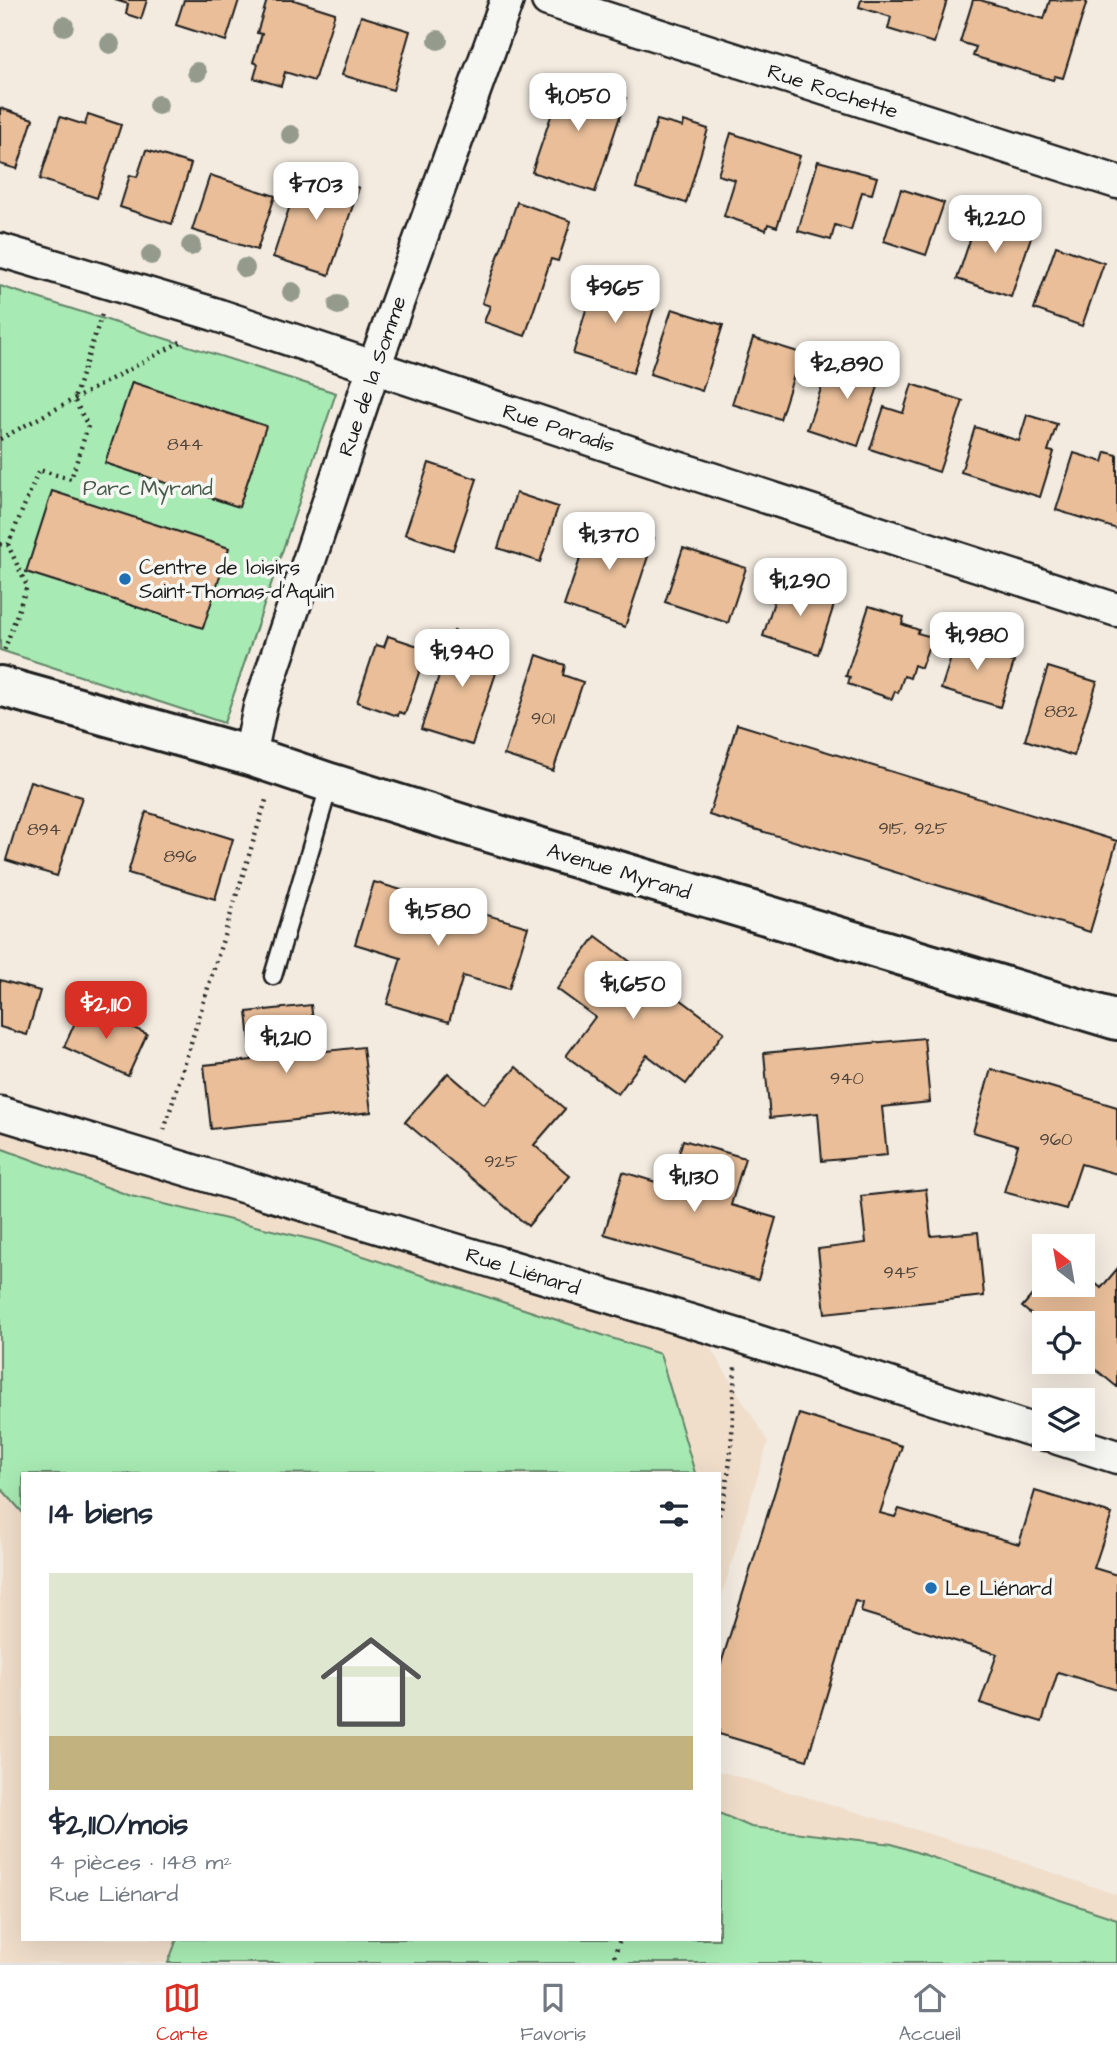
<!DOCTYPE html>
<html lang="fr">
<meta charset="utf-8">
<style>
:root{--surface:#fff;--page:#f6f6f7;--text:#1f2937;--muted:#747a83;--line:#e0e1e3;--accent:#d93025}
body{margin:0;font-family:"Architects Daughter",sans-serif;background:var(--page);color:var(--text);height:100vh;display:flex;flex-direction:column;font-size:26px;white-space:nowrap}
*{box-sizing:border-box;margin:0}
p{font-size:23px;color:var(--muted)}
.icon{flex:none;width:38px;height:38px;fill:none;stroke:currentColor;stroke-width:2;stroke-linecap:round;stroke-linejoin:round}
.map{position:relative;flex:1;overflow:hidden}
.sheet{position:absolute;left:21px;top:1472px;width:700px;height:469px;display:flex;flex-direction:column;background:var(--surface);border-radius:0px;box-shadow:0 7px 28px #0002}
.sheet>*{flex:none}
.needle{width:46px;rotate:329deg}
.fabs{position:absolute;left:1032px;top:1234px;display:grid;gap:14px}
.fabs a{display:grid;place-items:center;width:63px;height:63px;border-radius:0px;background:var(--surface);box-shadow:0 7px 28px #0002;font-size:35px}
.price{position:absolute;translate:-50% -60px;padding:0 16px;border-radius:14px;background:#fff;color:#222;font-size:23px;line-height:46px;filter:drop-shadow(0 2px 4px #0008)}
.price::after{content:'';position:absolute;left:50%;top:42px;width:21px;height:16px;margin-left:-10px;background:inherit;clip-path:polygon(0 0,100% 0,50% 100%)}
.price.active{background:var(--accent);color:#fff}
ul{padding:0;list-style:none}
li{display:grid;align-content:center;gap:14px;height:371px;padding:0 28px}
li+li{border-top:2px solid var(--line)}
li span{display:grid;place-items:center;height:217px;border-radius:0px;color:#555}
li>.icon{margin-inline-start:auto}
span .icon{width:126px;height:126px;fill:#fffc;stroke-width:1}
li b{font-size:30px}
h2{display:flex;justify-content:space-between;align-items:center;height:84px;padding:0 28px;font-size:30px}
.tab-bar{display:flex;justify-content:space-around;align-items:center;height:98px;border-top:2px solid var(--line);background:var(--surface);font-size:19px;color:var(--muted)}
.tab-bar a{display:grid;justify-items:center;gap:4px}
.tab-bar .active{color:var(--accent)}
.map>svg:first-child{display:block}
.built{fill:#f0decb}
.green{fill:#a8eab3;stroke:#628368;stroke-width:2}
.building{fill:#e9be99;stroke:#1c1c1c;stroke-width:2}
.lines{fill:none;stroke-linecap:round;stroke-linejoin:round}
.lane-casing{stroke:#1c1c1c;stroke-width:21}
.street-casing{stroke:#1c1c1c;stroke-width:37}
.secondary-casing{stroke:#1c1c1c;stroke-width:44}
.path{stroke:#1c1c1c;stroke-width:4.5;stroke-dasharray:2 5;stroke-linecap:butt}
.lane{stroke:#f6f6f2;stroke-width:16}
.street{stroke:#f6f6f2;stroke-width:32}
.secondary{stroke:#f6f6f2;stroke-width:38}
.tree{fill:#949b8d}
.poi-dot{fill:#1f6fb2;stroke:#f6f6f2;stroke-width:2.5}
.labels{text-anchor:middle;stroke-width:7;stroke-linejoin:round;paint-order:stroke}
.number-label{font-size:18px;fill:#4f443b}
.street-label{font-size:21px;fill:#1c1c1c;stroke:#f6f6f2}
.park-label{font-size:21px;fill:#465a49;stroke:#f6f6f2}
.poi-label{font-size:21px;fill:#1c1c1c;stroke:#f6f6f2;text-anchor:start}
</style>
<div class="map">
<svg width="1117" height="1963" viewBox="0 0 1117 1963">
<rect width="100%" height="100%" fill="#f3ebe0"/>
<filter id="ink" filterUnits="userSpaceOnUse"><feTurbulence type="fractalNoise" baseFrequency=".0143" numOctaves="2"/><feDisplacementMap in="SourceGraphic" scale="14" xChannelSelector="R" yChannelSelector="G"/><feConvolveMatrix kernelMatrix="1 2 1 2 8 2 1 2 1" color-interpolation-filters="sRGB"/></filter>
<g filter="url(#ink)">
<!-- built -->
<path class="built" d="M0,1113L707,1342L768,1442L719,1605V1474H23V1939H719V1771L1010,1858L1117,1895V1963H0Z"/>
<!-- green -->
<g class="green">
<path d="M0,286L336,393L224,723L0,650Z"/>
<path d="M0,1148L131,1196L318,1241L660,1354L695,1473L23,1474V1513L0,1487Z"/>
<path d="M719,1813L751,1827L892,1844L1117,1919V1963H168L177,1939H719Z"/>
</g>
<!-- building -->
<g class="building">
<path d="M115,0H147L141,19L126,14L128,4Z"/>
<path d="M184,0H239L226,41L176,25Z"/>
<path d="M267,0H294L335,13L314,81L285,72L281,86L254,78L258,64L253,62L262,34L257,33Z"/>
<path d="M861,0H947L934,43L888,29L891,17L859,7Z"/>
<path d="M973,0H980L1044,19L1050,0L1087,1L1063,78L1055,76L1053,80L973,56L976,47L960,42Z"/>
<path d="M361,16L410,31L393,90L342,75Z"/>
<path d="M554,75L626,98L595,192L532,172L552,113L543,110Z"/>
<path d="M0,108L33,119L17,169L0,164Z"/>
<path d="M88,114L121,125L97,198L40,179L60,117L85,125Z"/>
<path d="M657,120L683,127L684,121L708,129L686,203L636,188Z"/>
<path d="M731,133L800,156L777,227L768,224L766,230L724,216L735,180L718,175Z"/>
<path d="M146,150L191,164L172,224L120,207L130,175L137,177Z"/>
<path d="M818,161L877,177L872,194L862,192L851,230L835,225L831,240L798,231Z"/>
<path d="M302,169L359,188L329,275L273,257Z"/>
<path d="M210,175L275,196L257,250L192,230Z"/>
<path d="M901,189L944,203L926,255L884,241Z"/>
<path d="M517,202L571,221L558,261L551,259L525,336L484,322L490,306L482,303Z"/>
<path d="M979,213L1033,231L1011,297L957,279Z"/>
<path d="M1056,246L1104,263L1082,326L1034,309Z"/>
<path d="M596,276L658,296L633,373L573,354Z"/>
<path d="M672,309L723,325L702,391L650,374Z"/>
<path d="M753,338L801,353L780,419L732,404Z"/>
<path d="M864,356L886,363L858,446L807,429L830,363L858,372Z"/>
<path d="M132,382L266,426L239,507L105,463Z"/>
<path d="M912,384L963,401L939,472L870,449L884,407L903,413Z"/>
<path d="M1027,415L1057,424L1048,451L1054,452L1040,497L961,472L975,427L1019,441Z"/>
<path d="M1106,452L1117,455V529L1056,510L1074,453L1103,462Z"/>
<path d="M429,463L477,479L453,550L405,534Z"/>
<path d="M52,491L229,548L203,628L26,572Z"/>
<path d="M516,493L558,507L540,562L498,548Z"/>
<path d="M594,518L654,538L625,627L564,606Z"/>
<path d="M683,548L746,568L728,623L665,602Z"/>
<path d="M779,586L810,596L813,588L837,596L818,654L763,636Z"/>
<path d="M869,606L904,617L902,624L919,630L917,633L932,637L921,668L914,665L910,678L904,676L898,693L895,691L892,699L848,684L850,677L846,676Z"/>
<path d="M454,631L485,641L482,649L502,655L472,745L421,729Z"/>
<path d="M388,636L427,649L405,714L399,712L398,716L357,702L376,645L384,647Z"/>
<path d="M958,636L998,648L996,657L1014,662L1000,707L941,689Z"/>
<path d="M537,655L565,665L563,675L583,682L553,771L504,755Z"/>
<path d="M1048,667L1097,682L1074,756L1025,740Z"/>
<path d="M737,724L1117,841L1090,932L709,815Z"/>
<path d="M30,781L82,797L57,876L6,860Z"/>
<path d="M146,812L233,839L215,899L128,873Z"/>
<path d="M374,882L528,927L509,989L463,976L449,1022L387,1004L401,958L355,944Z"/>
<path d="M596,936L724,1032L686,1084L647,1055L618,1094L566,1056L595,1017L557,989Z"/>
<path d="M0,980L40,991L27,1035L0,1027Z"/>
<path d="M83,1005L147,1034L128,1076L64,1047Z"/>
<path d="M311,1005L317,1052L363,1047L371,1112L211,1129L204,1065L252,1060L247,1012Z"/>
<path d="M924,1038L930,1102L882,1107L887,1155L822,1161L818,1113L770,1118L764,1053Z"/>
<path d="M516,1067L565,1109L534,1145L570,1176L528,1226L405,1122L448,1073L484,1104Z"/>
<path d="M991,1069L1117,1107V1174L1081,1164L1066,1209L1004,1192L1018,1145L973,1132Z"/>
<path d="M683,1140L745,1158L731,1205L776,1218L758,1280L604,1234L623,1172L669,1186Z"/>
<path d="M926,1189L931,1236L978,1232L984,1296L825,1313L818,1249L866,1243L861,1196Z"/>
<path d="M1117,1269V1387L1083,1359V1323H1045V1326L1022,1307L1045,1280V1284H1083V1273L1101,1288Z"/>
<path d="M799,1414L902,1446L880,1513L895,1517L899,1509L1019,1544L1035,1491L1112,1514L1094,1568L1117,1575V1690L1058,1672L1042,1722L980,1703L997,1654L861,1612L863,1603L855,1601L807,1760L719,1734V1670Z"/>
</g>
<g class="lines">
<!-- lane casing -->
<g class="lane-casing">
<path id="lane" d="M273,976L330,783"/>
</g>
<!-- street casing -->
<g class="street-casing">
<g id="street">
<path d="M548,0L1117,182"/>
<path d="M0,250L214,314L668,465L1117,610"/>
<path d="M250,756L260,707L374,367L507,0"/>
<path d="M0,1113L737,1335L1045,1434"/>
<path d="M1058,1438L1117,1457"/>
</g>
</g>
<!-- secondary casing -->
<g class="secondary-casing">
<path id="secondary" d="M0,686L250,756L330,783L475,828L1117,1020"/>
</g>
<!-- path -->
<g class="path">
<path d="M0,439L184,340"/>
<path d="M0,544L8,545L27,586L4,651"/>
<path d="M8,545L39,470L71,479L88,426L74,399L102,314"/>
<path d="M164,1130L267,797"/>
<path d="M719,1515C734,1468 732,1417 735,1367"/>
<path d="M612,1963L620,1939"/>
</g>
<!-- lane -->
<use href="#lane" class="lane"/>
<!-- street -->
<use href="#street" class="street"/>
<!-- secondary -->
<use href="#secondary" class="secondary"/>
</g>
<!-- trees -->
<g class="tree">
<circle cx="64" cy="26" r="10"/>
<circle cx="438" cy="40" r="10"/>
<circle cx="110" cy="44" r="10"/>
<circle cx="197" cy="72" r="10"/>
<circle cx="158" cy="105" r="10"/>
<circle cx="291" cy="135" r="10"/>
<circle cx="191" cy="246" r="10"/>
<circle cx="151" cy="255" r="10"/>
<circle cx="245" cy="268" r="10"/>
<circle cx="292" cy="292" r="10"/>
<circle cx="338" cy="305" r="10"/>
</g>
</g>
<!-- markers -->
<g class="poi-dot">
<circle cx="125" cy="579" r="7"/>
<circle cx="931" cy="1588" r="7"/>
</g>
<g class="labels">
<!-- number labels -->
<g class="number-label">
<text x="185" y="450">844</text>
<text x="1061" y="717">882</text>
<text x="543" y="724">901</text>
<text x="913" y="834">915, 925</text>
<text x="44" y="835">894</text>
<text x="180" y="862">896</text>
<text x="847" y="1084">940</text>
<text x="1056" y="1145">960</text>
<text x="501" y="1167">925</text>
<text x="901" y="1278">945</text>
</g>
<!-- street labels -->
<g class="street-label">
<text transform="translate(833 91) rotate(18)" y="7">Rue Rochette</text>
<text transform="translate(372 376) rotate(-71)" y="7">Rue de la Somme</text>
<text transform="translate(559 428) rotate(18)" y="7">Rue Paradis</text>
<text transform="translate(619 871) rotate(17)" y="7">Avenue Myrand</text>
<text transform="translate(523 1271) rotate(17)" y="7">Rue Liénard</text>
</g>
<!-- park labels -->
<g class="park-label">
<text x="148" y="495">Parc Myrand</text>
</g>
<!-- poi labels -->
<g class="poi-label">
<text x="139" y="574">Centre de loisirs<tspan x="139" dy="24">Saint-Thomas-d'Aquin</tspan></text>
<text x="945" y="1595">Le Liénard</text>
</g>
</g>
</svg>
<div class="fabs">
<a><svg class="needle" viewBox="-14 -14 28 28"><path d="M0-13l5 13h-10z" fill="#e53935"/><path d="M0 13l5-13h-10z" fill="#747a83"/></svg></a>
<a><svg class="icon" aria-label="locate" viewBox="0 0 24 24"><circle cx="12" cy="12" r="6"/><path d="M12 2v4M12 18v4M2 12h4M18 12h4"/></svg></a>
<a><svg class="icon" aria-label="layers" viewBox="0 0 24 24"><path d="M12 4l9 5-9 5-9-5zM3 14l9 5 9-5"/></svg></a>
</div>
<b class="price" style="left:578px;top:133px">$1,050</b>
<b class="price" style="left:316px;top:222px">$703</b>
<b class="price" style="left:995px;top:255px">$1,220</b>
<b class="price" style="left:615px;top:325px">$965</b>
<b class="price" style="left:847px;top:401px">$2,890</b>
<b class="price" style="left:609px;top:572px">$1,370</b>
<b class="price" style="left:800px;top:618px">$1,290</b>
<b class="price" style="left:977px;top:672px">$1,980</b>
<b class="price" style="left:462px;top:689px">$1,940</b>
<b class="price" style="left:438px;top:948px">$1,580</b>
<b class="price" style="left:633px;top:1021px">$1,650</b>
<b class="price active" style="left:106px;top:1041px">$2,110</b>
<b class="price" style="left:286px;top:1075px">$1,210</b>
<b class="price" style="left:694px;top:1214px">$1,130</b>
<section class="sheet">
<h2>14 biens<svg class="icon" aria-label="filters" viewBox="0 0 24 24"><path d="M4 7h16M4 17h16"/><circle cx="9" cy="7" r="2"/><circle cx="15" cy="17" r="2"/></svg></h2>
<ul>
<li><span style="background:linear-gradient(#dfe7d0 75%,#c2b280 0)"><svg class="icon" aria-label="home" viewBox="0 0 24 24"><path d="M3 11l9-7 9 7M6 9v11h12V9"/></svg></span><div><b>$2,110/mois</b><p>4 pièces · 148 m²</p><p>Rue Liénard</p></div></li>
</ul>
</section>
</div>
<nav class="tab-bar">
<a class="active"><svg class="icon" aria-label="map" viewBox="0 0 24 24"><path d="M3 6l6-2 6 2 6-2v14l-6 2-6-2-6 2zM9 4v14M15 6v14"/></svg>Carte</a>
<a><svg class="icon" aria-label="saved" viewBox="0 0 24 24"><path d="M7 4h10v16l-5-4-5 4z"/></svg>Favoris</a>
<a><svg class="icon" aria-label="home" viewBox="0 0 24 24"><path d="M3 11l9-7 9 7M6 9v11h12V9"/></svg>Accueil</a>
</nav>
